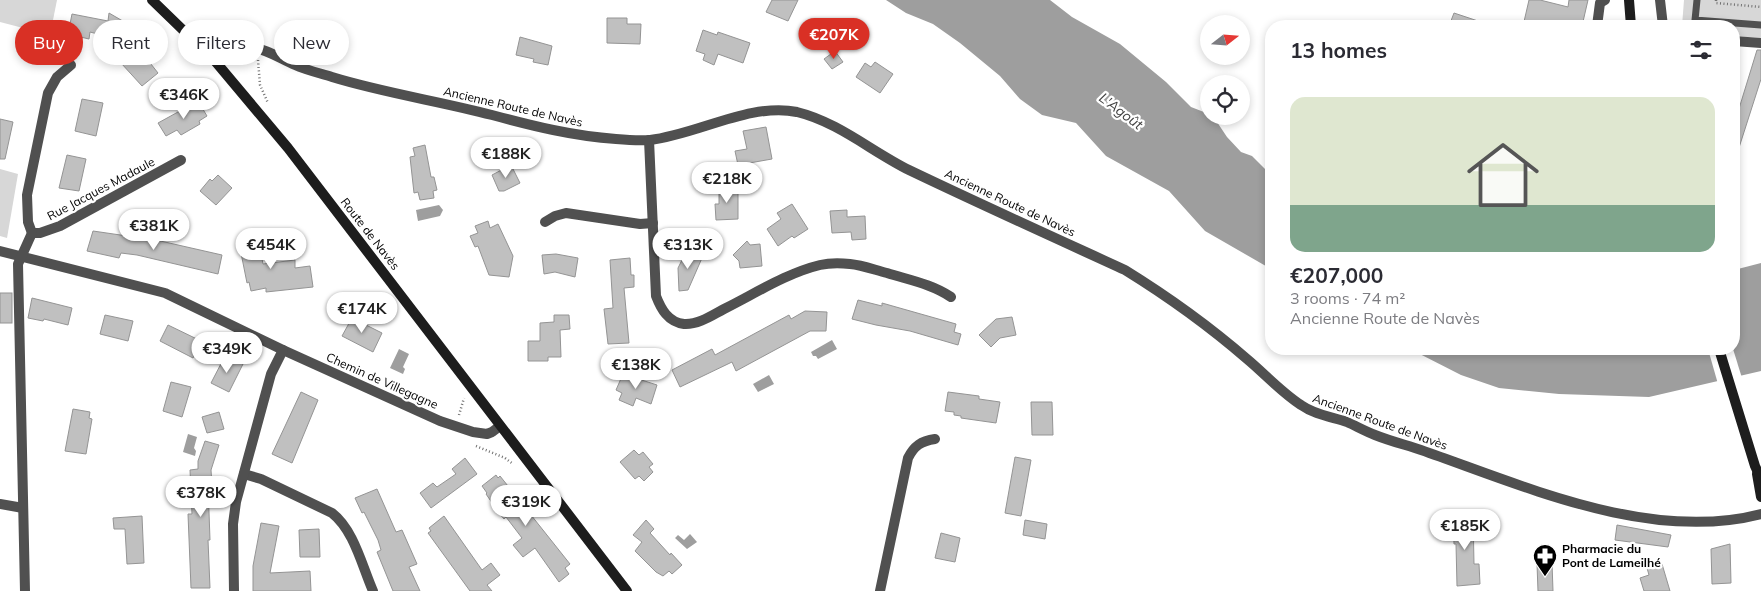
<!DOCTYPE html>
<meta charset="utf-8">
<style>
:root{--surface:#fff;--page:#f7f7f7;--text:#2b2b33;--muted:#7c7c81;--line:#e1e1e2;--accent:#d93025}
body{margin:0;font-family:Mulish,sans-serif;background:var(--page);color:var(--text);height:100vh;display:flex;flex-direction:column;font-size:19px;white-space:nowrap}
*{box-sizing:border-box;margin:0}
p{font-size:16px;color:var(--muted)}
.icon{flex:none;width:28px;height:28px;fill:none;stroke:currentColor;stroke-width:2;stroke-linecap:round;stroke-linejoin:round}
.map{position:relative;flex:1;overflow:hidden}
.sheet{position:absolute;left:1265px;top:20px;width:475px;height:335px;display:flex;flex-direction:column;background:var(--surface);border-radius:20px;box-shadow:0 2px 8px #0003}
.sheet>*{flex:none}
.top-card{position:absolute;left:15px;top:20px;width:475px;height:45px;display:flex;gap:10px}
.needle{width:32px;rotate:73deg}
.tools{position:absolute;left:1200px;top:15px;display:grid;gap:10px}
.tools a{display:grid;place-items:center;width:50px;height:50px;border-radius:50%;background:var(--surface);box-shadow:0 2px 8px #0003;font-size:25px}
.price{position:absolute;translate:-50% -42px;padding:0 11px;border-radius:18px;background:#fff;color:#222;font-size:16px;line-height:32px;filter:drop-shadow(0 1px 2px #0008)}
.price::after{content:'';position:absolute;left:50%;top:30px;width:15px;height:11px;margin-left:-8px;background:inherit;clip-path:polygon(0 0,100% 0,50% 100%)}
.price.selected{background:var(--accent);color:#fff}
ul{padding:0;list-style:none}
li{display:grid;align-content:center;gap:10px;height:265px;padding:0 25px}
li+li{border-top:1px solid var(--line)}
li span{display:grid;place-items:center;height:155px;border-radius:15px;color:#555}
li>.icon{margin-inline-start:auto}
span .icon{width:90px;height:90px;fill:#fffc;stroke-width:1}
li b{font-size:21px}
h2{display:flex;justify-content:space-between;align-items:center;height:60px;padding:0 25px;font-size:21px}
.tag{padding:0 18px;border-radius:22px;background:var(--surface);box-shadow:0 2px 8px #0003;font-size:18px;line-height:45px}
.tag.selected{background:var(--accent);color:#fff}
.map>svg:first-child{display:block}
.green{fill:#d7d7d7}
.water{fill:#9e9e9e}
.pier{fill:#fff}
.building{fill:#c0c0c0;stroke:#949494}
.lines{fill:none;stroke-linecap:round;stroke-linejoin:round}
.path{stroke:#727272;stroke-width:2.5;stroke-dasharray:1 2.5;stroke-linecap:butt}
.service{stroke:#505050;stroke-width:7}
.minor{stroke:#505050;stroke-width:10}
.secondary{stroke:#1d1d1d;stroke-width:10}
.labels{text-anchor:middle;stroke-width:4.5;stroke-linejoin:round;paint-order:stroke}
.street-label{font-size:12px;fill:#000;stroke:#fff}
.poi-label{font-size:12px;font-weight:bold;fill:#000;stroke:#fff;text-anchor:start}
.water-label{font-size:14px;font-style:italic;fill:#3f3f3f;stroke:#fff}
</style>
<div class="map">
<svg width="1761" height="591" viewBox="0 0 1761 591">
<rect width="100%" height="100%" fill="#fff"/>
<!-- green -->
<g class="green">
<path d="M0,0H57L50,35L0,22Z"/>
<path d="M1684,0H1761V38L1734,36V26H1682Z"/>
<path d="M0,169L18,174L7,238L0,236Z"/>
</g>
<!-- water -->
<g class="water">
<path d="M886,0H1050L1072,17L1120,44L1166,82L1191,107L1209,114V116H1213L1227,137L1241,152L1252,156L1271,175V269L1205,231L1169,191L1106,156L1076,123L1042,115L1020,99L1000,76L960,43L933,24L906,13Z"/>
<path d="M439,205L443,210L440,216L418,221L416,210Z"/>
<path d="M1761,263V371L1649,397L1559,394L1499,388L1461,375L1410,349H1734V270Z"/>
<path d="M832,340L837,349L818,359L816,356H813L811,352Z"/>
<path d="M399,349L409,354L403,367L405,369L403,374L390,368Z"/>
<path d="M769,375L774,384L758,392L753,384Z"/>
<path d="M188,434L197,437L194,448L196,451L195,456L183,452Z"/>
<path d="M690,534L697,542L687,549L675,538L678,535L684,540Z"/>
</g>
<!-- pier -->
<path class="pier" d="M1708,349H1733L1742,378L1718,384Z"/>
<!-- building -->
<g class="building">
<path d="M772,0H798L788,21L766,12Z"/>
<path d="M1529,0H1540L1568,7L1569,0H1588L1582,26H1523Z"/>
<path d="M109,13L133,27L128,31L142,49L140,50L158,73L142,86L121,63L125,61L117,51L118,50L105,36L90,32L89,39L68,34L72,14L108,21Z"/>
<path d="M1454,13L1487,24V26H1449Z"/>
<path d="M607,18H627V24H641L640,44L607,43Z"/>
<path d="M703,30L717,35L718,32L750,43L743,63L718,54L714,65L703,60L705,54L696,51Z"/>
<path d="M520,37L552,46L548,65L533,62L534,59L516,55Z"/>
<path d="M1757,50H1761V79L1736,157H1734V125Z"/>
<path d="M835,51L843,62L832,69L824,59Z"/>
<path d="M875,62L893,74L880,93L856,77L865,63L871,67Z"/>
<path d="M82,99L103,103L96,136L75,131Z"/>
<path d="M198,101L207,116L199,121L200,124L181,135L177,130L166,136L158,123Z"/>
<path d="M0,119L13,122L5,159H0Z"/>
<path d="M766,127L772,159L738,165L735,151L747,149L743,131Z"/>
<path d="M425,145L431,177H434L437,190L433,191L434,198L420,200L418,192L414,193L410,157L415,156L413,148Z"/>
<path d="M67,155L86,159L79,191L59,188Z"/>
<path d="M511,165L520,183L504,191H499L492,175Z"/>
<path d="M218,175L232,188L216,205L200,191L210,179L212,181Z"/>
<path d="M719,188H738V219L716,220L715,204H719Z"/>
<path d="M792,204L808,229L794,238L792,236L778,246L767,229L781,219L777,213Z"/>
<path d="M847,210V217L865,216L866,239L852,240L851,232L832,233L830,211Z"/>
<path d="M488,221L490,228L498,224L513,256L509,277L489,275L478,246L475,247L470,236L478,233L475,226Z"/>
<path d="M93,231L134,237V235L222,255L218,274L137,255L121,253L119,258L87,251Z"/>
<path d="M257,234L263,264L295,260V268L310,266L313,287L266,292V288L251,291L249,282L247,283L238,238Z"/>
<path d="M747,241L750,245L760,244L762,266L740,268L739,261L733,255Z"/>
<path d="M687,250L702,258L688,290L679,291L678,268Z"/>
<path d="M556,254L578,258L575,277L555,272L544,274L542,255Z"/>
<path d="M630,258L631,275H634V287L624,288L629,343L608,344L604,309L613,308L610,260Z"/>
<rect x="0" y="293" width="12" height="30"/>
<path d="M32,298L72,308L68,325L44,319L43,321L28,318Z"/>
<path d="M858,300L882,306V303L956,324L954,332L961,334L958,345L910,331L876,325L852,319Z"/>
<path d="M805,311L827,312L826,331H810L736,371L732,362L680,387L672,370L712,349L715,355L789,315L791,319Z"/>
<path d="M105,315L133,321L128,341L100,334Z"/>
<path d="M554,315H569L570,329L560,330L561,357H548V361H528V341H540V323L554,322Z"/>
<path d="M353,316L367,323L366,325L382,333L373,352L342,336Z"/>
<path d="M1012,317L1016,335L1000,338L991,347L979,335L996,319Z"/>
<path d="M168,325L201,341L193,358L160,341Z"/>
<path d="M225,356L243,364L229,392L211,383Z"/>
<path d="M623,374L657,385L651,404L636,398L633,406L619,400L622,393L616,390Z"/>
<path d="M171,382L191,387L182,417L163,411Z"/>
<path d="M301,392L318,400L292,463L272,454Z"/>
<path d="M948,392L979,396V399L1000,402L996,423L961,418V416L954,415V412L945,411Z"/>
<path d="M1031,402H1052L1053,435H1032Z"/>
<path d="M73,409L90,412L89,418L92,419L86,454L65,451Z"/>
<path d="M219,412L224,429L207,433L202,417Z"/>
<path d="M205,441L219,445L211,470L212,485L208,484L210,540H208L210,588H191L188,514H192L190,470L198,469V461Z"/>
<path d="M634,450L639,455L643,452L653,464L649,467L653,472L644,481L639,476L635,479L620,462Z"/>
<path d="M1015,457L1031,460L1021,516L1005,513Z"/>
<path d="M465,458L477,474L431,508L420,493L433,483L437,487L456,474L452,469Z"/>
<path d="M496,475L498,478L500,476L570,564L565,568L569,574L559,582L535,548L523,557L513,545L522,538L506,517L504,519L499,513L486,494L487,493L482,486Z"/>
<path d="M377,489L396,532L402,530L417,564L409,567L420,591H393L377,552L381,550L378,540L364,512L362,513L355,498Z"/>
<path d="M1453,515H1473L1474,564H1479L1480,584L1457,586L1456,544H1454Z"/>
<path d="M142,516L144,563L127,564L125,529H114L113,518Z"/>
<path d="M444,516L482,570L491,563L500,575L487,585L492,591H470L428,533L431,531L429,528Z"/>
<path d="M646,520L654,529L650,533L670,555L671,553L682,565L672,574L669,571L663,576L656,572L635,551L642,542L633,535Z"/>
<path d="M1025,520L1047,524L1045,539L1023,535Z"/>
<path d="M261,523L279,526L270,573L310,571L311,591H253V566Z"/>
<path d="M1617,525L1671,535L1668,547L1615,540Z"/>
<path d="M319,529L320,557H300L299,530Z"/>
<path d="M941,533L960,538L955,562L935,558Z"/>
<path d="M1730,544L1731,583L1712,584L1711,549Z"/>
<path d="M1552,563L1553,591H1538L1537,564Z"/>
<path d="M1662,564L1670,591H1644L1640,578L1649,575L1647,568Z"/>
</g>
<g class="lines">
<!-- path -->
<g class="path">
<path d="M1716,0V3L1761,7"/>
<path d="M258,60L260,85L268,103"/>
<path d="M459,415L464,398"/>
<path d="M476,446L505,458L513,464"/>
</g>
<!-- service -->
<path class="service" d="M1697,0L1695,20L1761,25"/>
<!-- minor -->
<g class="minor">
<path d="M1660,0L1663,26"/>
<path d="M1597,26L1600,3L1605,0"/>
<path d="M1734,41L1761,43"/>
<path d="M215,61C224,52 236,46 250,47C265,48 281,59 295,65C306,70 319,73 332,77C384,93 439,101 492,115C533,126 573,136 616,139C627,140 639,141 650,140C696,135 751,102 797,112C838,122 871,151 909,170C980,204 1053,237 1125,270C1167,296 1209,326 1247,359C1265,374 1281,392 1301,405C1315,415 1332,417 1347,422C1356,426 1365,431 1375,435C1390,441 1406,445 1421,450C1525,486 1650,543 1761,514"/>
<path d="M71,65L57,77L48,93L27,195L28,222L32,233H40L60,226L181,160"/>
<path d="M649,140L656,296C661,309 668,322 684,324C699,325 714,314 726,308C756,293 787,273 820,265C829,263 840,263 850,264C862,265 875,270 887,273C909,280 932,284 951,297"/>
<path d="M545,222L555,216L566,213L640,224L653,223"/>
<path d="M0,251L165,293L283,350L440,421L473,432L487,434L492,432L500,426"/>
<path d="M244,474L261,479L332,513C354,530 362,566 373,591"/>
<path d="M0,504L23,508"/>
<path d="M25,591L18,264L32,233"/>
<path d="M234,591L233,524L236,502L271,374L283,350"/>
<path d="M880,591L908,458C914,446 921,441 935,439"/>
</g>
<!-- secondary -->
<g class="secondary">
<path d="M152,0L215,61L288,148L627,591"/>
<path d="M1629,0L1631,26"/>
<path d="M1719,349L1755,466L1761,479"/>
<path d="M1757,474L1761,497"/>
</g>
</g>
<!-- icons -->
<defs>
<g id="pharmacy-pin" transform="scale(1.25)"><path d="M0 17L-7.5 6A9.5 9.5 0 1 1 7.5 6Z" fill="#000" stroke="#fff"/><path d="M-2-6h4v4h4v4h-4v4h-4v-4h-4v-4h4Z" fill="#fff"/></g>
</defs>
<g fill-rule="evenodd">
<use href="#pharmacy-pin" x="1545" y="556"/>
</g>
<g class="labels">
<!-- street labels -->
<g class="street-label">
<text transform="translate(513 107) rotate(13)" y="4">Ancienne Route de Navès</text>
<text transform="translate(101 189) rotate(-28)" y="4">Rue Jacques Madaule</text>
<text transform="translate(1010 203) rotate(25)" y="4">Ancienne Route de Navès</text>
<text transform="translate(370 234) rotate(52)" y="4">Route de Navès</text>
<text transform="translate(382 381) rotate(24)" y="4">Chemin de Villegagne</text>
<text transform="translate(1380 422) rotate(20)" y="4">Ancienne Route de Navès</text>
</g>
<!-- poi labels -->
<g class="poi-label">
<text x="1562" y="553">Pharmacie du<tspan x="1562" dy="14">Pont de Lameilhé</tspan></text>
</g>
<!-- water labels -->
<g class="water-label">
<text transform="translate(1121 111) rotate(37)" y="5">L'Agoût</text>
</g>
</g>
</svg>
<div class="tools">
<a><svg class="needle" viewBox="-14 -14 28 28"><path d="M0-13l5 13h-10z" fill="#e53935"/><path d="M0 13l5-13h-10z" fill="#7c7c81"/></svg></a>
<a><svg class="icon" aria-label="locate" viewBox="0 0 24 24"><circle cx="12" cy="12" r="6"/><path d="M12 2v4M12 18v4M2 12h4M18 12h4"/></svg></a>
</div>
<b class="price selected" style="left:834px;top:60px">€207K</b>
<b class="price" style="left:184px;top:120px">€346K</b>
<b class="price" style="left:506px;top:179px">€188K</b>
<b class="price" style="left:727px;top:204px">€218K</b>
<b class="price" style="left:154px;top:251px">€381K</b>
<b class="price" style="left:271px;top:270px">€454K</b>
<b class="price" style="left:688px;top:270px">€313K</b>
<b class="price" style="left:362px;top:334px">€174K</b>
<b class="price" style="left:227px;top:374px">€349K</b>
<b class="price" style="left:636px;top:390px">€138K</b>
<b class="price" style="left:201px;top:518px">€378K</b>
<b class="price" style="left:526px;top:527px">€319K</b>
<b class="price" style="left:1465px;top:551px">€185K</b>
<div class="top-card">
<a class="tag selected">Buy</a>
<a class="tag">Rent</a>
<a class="tag">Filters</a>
<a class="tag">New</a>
</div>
<section class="sheet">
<h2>13 homes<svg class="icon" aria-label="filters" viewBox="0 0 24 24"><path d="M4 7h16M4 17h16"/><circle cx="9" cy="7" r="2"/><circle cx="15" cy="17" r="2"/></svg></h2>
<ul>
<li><span style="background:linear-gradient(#dfe7d0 70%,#7fa58c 0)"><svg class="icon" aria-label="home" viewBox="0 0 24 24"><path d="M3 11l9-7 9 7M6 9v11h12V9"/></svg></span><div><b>€207,000</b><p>3 rooms · 74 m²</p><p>Ancienne Route de Navès</p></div></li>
</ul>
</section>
</div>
